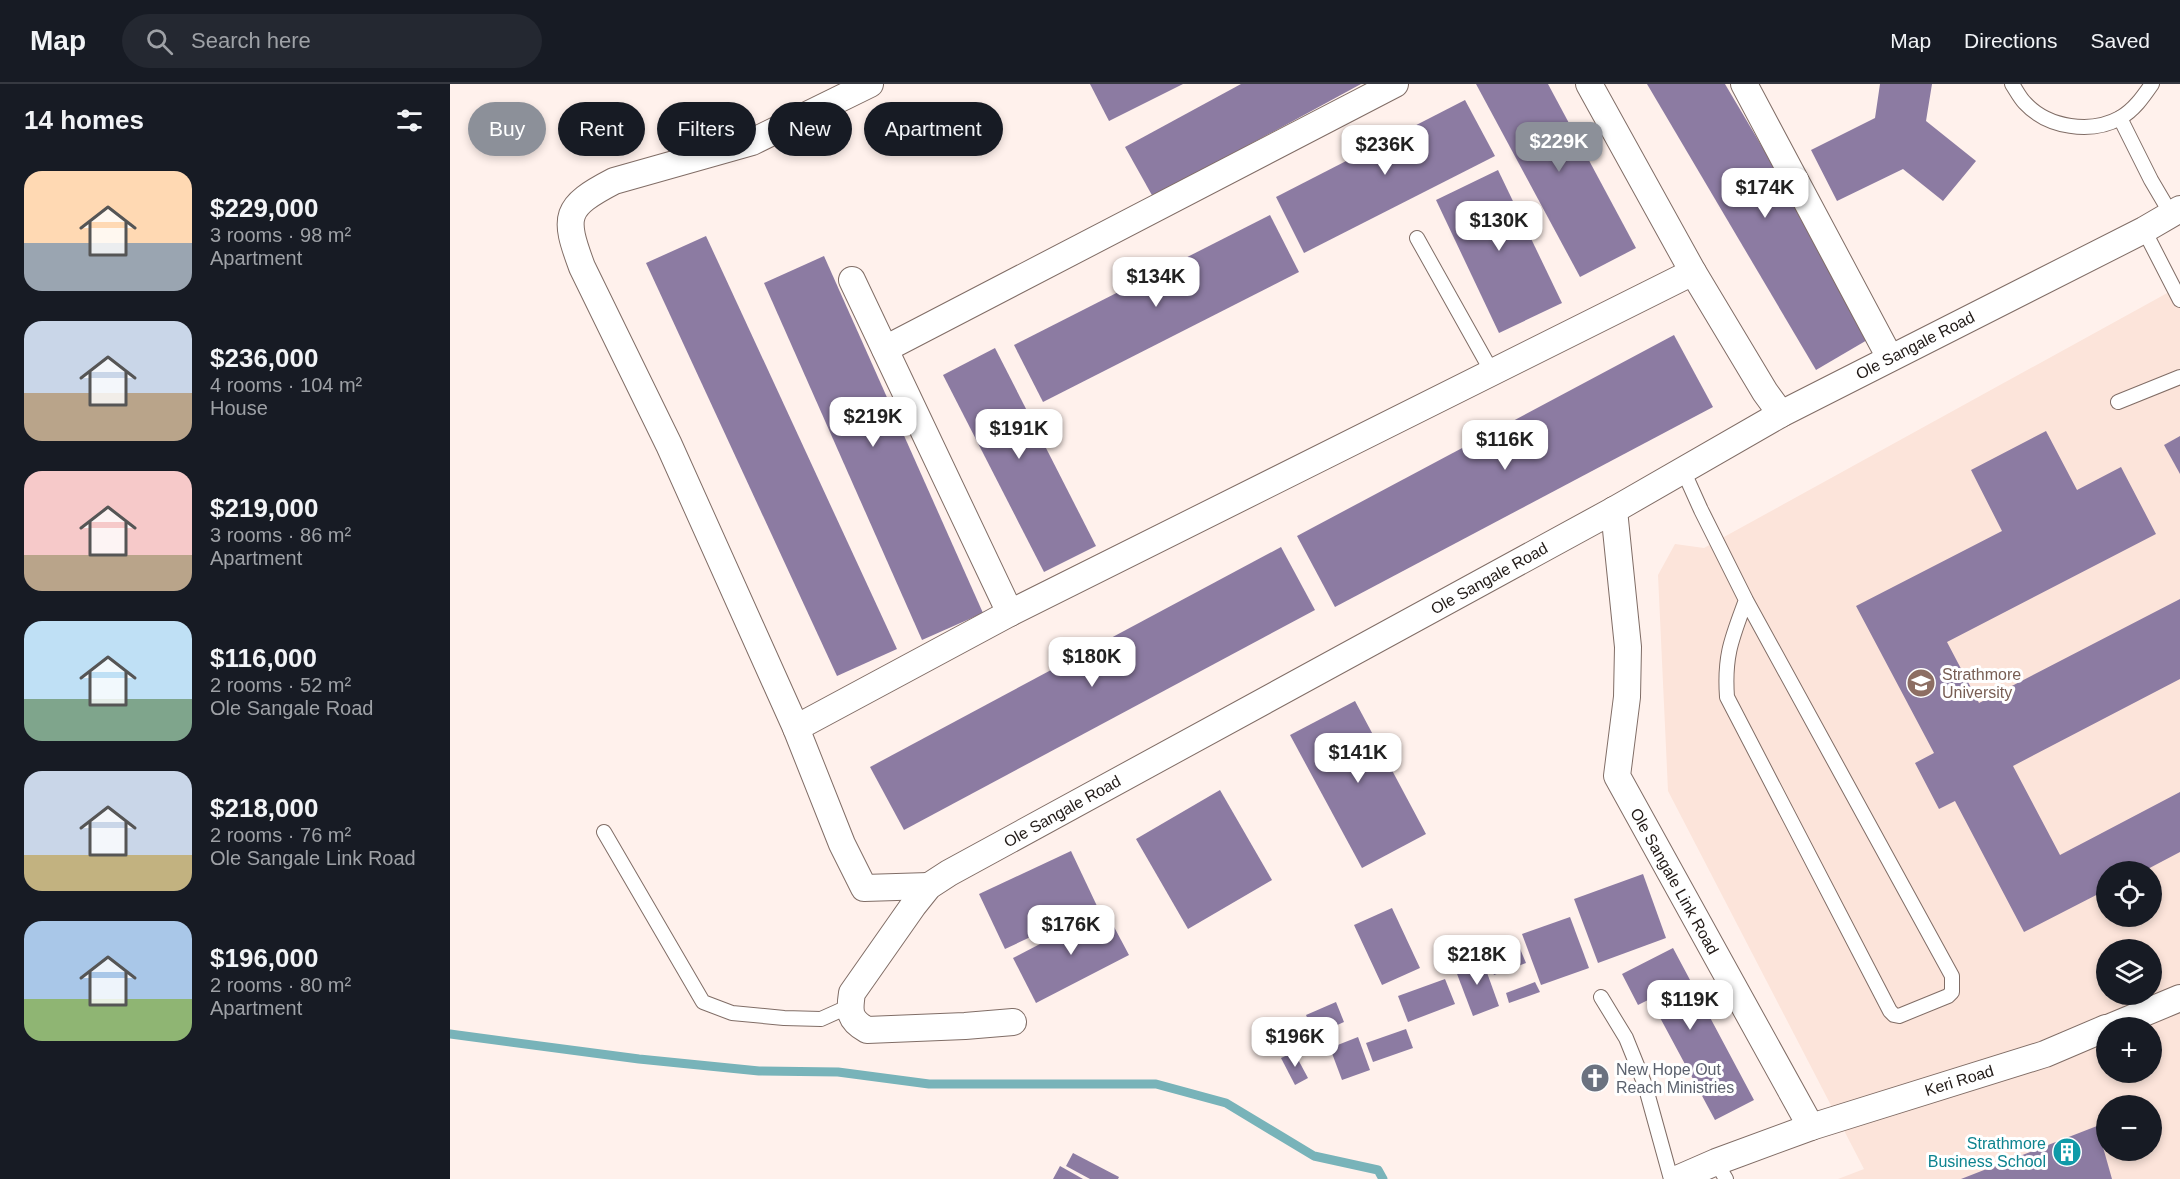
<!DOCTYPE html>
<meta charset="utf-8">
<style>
:root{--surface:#171b24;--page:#242831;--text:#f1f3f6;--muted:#9ea1a6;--line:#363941;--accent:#8c9099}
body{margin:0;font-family:Helvetica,sans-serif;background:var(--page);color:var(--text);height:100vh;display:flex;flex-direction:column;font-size:22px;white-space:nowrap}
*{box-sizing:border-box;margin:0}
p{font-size:20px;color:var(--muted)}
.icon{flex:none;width:33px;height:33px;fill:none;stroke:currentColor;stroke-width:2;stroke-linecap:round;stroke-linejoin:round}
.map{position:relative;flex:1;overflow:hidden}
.panel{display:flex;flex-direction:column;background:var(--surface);width:450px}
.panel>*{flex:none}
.guide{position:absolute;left:18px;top:18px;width:570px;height:54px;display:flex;gap:12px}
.buttons{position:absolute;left:1646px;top:777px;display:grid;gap:12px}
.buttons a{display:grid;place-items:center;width:66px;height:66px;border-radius:50%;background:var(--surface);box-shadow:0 3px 9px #0003;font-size:30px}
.price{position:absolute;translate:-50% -51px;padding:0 14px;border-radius:12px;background:#fff;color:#222;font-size:20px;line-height:39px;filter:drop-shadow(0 2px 3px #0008)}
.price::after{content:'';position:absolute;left:50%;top:36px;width:18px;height:14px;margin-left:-9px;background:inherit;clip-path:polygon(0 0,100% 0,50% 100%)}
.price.current{background:var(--accent);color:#fff}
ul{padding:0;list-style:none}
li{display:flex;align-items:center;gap:18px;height:150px;padding:0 24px}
li span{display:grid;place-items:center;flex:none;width:168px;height:120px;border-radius:18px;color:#555}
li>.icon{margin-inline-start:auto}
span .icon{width:72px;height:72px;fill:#fffc;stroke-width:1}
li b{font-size:26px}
h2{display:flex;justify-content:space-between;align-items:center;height:72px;padding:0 24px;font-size:26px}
.pill{padding:0 21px;border-radius:27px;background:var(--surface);box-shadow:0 3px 9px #0003;font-size:21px;line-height:54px}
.pill.current{background:var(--accent);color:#fff}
header{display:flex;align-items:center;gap:36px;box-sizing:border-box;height:84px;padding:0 30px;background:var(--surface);border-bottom:2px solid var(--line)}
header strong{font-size:28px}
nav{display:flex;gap:33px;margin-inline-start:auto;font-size:21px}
.search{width:420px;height:54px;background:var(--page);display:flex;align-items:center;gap:15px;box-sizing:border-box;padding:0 21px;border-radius:33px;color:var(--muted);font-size:22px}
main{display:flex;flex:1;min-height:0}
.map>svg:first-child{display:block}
.built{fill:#fce4da;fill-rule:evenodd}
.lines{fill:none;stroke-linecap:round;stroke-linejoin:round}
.stream{stroke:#78b3b9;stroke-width:9}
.building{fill:#8c7ba2}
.service-casing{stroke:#806d66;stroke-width:16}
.minor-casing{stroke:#806d66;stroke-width:28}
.service{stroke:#fff;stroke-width:14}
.minor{stroke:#fff;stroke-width:26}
.labels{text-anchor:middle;stroke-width:6;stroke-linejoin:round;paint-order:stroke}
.street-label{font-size:16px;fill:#211a17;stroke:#fff}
.education-label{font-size:16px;fill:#785e54;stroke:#fff;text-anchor:start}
.worship-label{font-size:16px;fill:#5b616d;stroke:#fff;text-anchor:start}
.culture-label{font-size:16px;fill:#0d838f;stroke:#fff;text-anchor:end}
</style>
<header>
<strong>Map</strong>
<div class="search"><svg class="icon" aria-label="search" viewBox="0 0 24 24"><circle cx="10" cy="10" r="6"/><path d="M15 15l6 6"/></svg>Search here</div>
<nav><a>Map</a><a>Directions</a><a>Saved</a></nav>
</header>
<main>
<section class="panel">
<h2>14 homes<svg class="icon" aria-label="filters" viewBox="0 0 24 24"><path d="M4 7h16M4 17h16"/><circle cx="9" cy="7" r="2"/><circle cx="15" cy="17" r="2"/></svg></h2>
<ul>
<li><span style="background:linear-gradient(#ffd9b3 60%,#9aa5b1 0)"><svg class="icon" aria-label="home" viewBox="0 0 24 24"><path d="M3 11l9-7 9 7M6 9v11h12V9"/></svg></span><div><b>$229,000</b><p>3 rooms · 98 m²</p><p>Apartment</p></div></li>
<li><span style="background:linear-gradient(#c9d6e8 60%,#b9a48a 0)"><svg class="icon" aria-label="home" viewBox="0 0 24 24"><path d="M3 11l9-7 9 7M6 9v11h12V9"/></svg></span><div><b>$236,000</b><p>4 rooms · 104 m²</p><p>House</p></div></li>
<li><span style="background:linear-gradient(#f6c9c9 70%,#b9a48a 0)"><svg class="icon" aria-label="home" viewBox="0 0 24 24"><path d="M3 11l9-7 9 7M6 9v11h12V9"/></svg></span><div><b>$219,000</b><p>3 rooms · 86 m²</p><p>Apartment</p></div></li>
<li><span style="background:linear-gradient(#bfe0f5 65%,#7fa58c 0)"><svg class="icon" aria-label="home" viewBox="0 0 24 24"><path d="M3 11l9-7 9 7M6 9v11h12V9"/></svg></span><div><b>$116,000</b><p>2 rooms · 52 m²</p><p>Ole Sangale Road</p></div></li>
<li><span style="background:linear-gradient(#c9d6e8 70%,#c2b280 0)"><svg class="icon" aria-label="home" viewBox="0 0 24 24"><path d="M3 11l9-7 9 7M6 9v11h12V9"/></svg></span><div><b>$218,000</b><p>2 rooms · 76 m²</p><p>Ole Sangale Link Road</p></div></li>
<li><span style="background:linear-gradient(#a9c7e8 65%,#8fb573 0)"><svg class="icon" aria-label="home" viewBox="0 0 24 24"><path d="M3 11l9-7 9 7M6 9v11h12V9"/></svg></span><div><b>$196,000</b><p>2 rooms · 80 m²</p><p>Apartment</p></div></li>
</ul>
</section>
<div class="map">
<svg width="1730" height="1095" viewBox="0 0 1730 1095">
<rect width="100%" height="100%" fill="#fff1ec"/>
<!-- built -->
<path class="built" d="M1730,202V1095H1388L1414,1085L1218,707L1208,491L1225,460L1254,464ZM1656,788H1701V832H1656ZM1656,866H1701V910H1656ZM1656,944H1701V988H1656ZM1656,1022H1701V1066H1656Z"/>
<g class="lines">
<!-- stream -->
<path class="stream" d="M0,950L189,975L309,987L388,988L479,1000H706L776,1019L864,1072L928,1086L933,1095"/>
</g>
<!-- building -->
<g class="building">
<path d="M640,0H733L659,37Z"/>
<path d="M791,0H911L703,113L675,63Z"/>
<path d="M1026,0H1098L1186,164L1130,193Z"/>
<path d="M1197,0H1275L1424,252L1366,286Z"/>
<path d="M1430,0H1482L1476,37L1526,77L1493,117L1453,85L1387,117L1361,66L1425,34Z"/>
<path d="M1015,16L1045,72L854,169L826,113Z"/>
<path d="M1048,86L1112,219L1049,249L986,116Z"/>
<path d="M820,131L849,188L593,318L564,261Z"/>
<path d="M256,152L447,565L387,592L196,179Z"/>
<path d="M374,172L533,529L472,556L314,199Z"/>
<path d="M1224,251L1263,323L885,523L847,452Z"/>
<path d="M545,264L646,462L594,488L493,291Z"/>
<path d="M1596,347L1627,406L1671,383L1706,450L1497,558L1529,619L1730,515V595L1563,682L1610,771L1730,708V768L1692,788H1656V806L1574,848L1505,717L1489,725L1465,679L1484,669L1406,522L1552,447L1521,386Z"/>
<path d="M1730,352V390L1714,361Z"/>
<path d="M831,463L865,526L454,746L420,683Z"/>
<path d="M905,617L976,750L912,784L840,651Z"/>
<path d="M770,706L822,796L738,845L686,755Z"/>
<path d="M621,767L647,822L555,865L529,810Z"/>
<path d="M1193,790L1216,854L1148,879L1124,815Z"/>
<path d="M942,824L970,884L932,901L904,841Z"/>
<path d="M655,826L679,871L586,919L563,874Z"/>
<path d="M1120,833L1139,884L1091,901L1072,850Z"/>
<path d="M1068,860L1076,879L1044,891L1037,871Z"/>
<path d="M1223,864L1304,1016L1265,1036L1200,915L1188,921L1172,890Z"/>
<path d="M1031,872L1049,922L1023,932L1004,882Z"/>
<path d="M995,895L1005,920L958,938L948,912Z"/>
<path d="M1085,898L1090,908L1059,919L1056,909Z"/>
<path d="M886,918L894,938L865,951L856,931Z"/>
<path d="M956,945L963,964L923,978L916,959Z"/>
<path d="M908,953L920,986L892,996L880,964Z"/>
<path d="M844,968L858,994L845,1001L831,974Z"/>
<path d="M1647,1042L1662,1095H1511Z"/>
<path d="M623,1069L669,1093L668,1095H640L616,1082Z"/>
<path d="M610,1082L633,1095H603Z"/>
</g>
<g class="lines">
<!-- service casing -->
<g class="service-casing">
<g id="service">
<path d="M1562,0C1566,6 1570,14 1575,19C1598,44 1641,50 1670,34C1684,26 1693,13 1702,0"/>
<path d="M1670,34L1701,96L1721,130"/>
<path d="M1694,146L1730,216"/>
<path d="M967,154L1042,288"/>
<path d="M1668,318L1730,293"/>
<path d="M1233,386L1251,426L1296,516L1502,892V908L1498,912L1449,932L1444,931L1440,927L1277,613C1274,571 1282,554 1296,516"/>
<path d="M154,748L253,918L282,929L334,934L371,935L400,922"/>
<path d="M1151,913L1176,954L1195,1001L1221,1095"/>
<path d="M1266,1078L1276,1095"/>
</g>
</g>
<!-- minor casing -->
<g class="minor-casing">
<g id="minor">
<path d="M420,0L302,58L164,97C114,123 113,132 132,183L219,361L346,644L392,760L414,804L479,802"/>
<path d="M1139,0L1243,188L1315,308L1331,330"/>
<path d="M1294,0L1440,274"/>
<path d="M402,196L560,529"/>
<path d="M435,265L945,0"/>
<path d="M1164,426L1178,563L1177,613L1167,692L1361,1043"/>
<path d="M346,644L560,529L1243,188"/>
<path d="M563,938L515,942L417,946C399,936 399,928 402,909L463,822L479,802L499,789L1164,426L1331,330L1694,146L1730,125"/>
<path d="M1658,944L1730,914"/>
<path d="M1227,1095L1266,1078L1361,1043L1595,970L1656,944"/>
</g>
</g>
<!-- service -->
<use href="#service" class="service"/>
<!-- minor -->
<use href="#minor" class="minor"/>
</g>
<!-- icons -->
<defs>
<g id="university-disc" transform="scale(1.5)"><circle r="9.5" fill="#8d6e63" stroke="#fff"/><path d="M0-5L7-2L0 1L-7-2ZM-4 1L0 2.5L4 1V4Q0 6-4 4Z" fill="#fff"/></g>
<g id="church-disc" transform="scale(1.5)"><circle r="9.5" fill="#6b7280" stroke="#fff"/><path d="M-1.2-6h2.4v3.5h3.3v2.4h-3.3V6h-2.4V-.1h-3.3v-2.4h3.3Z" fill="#fff"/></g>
<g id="building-disc" transform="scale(1.5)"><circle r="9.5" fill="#0f9aa8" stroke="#fff"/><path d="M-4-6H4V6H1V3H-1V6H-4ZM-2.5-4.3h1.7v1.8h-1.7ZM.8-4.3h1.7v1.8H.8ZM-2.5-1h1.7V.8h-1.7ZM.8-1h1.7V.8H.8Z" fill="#fff"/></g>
</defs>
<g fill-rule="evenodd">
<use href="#university-disc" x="1471" y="599"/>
<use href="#church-disc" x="1145" y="994"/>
<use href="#building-disc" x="1617" y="1068"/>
</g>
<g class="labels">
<!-- street labels -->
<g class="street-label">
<text transform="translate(1465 261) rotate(-27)" y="6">Ole Sangale Road</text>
<text transform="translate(1039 494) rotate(-29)" y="6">Ole Sangale Road</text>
<text transform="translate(612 727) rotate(-29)" y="6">Ole Sangale Road</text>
<text transform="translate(1225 797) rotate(61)" y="6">Ole Sangale Link Road</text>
<text transform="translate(1509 996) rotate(-17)" y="6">Keri Road</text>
</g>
<!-- education labels -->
<g class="education-label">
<text x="1492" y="596">Strathmore<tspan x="1492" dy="18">University</tspan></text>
</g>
<!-- worship labels -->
<g class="worship-label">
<text x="1166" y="991">New Hope Out<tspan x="1166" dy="18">Reach Ministries</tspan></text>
</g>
<!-- culture labels -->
<g class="culture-label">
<text x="1596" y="1065">Strathmore<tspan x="1596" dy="18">Business School</tspan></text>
</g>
</g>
</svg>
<div class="buttons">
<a><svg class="icon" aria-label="locate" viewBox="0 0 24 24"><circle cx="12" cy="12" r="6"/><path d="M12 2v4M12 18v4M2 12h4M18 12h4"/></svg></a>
<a><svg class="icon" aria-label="layers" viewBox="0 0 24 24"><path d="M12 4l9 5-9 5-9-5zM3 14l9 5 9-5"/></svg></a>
<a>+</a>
<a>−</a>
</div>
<b class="price current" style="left:1109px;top:89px">$229K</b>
<b class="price" style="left:935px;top:92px">$236K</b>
<b class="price" style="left:1315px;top:135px">$174K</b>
<b class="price" style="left:1049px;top:168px">$130K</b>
<b class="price" style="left:706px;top:224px">$134K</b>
<b class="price" style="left:423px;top:364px">$219K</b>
<b class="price" style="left:569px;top:376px">$191K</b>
<b class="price" style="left:1055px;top:387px">$116K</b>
<b class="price" style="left:642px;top:604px">$180K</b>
<b class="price" style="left:908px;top:700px">$141K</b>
<b class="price" style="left:621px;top:872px">$176K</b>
<b class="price" style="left:1027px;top:902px">$218K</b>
<b class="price" style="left:1240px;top:947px">$119K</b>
<b class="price" style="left:845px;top:984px">$196K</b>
<div class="guide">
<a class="pill current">Buy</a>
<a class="pill">Rent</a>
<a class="pill">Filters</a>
<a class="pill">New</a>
<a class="pill">Apartment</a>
</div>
</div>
</main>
